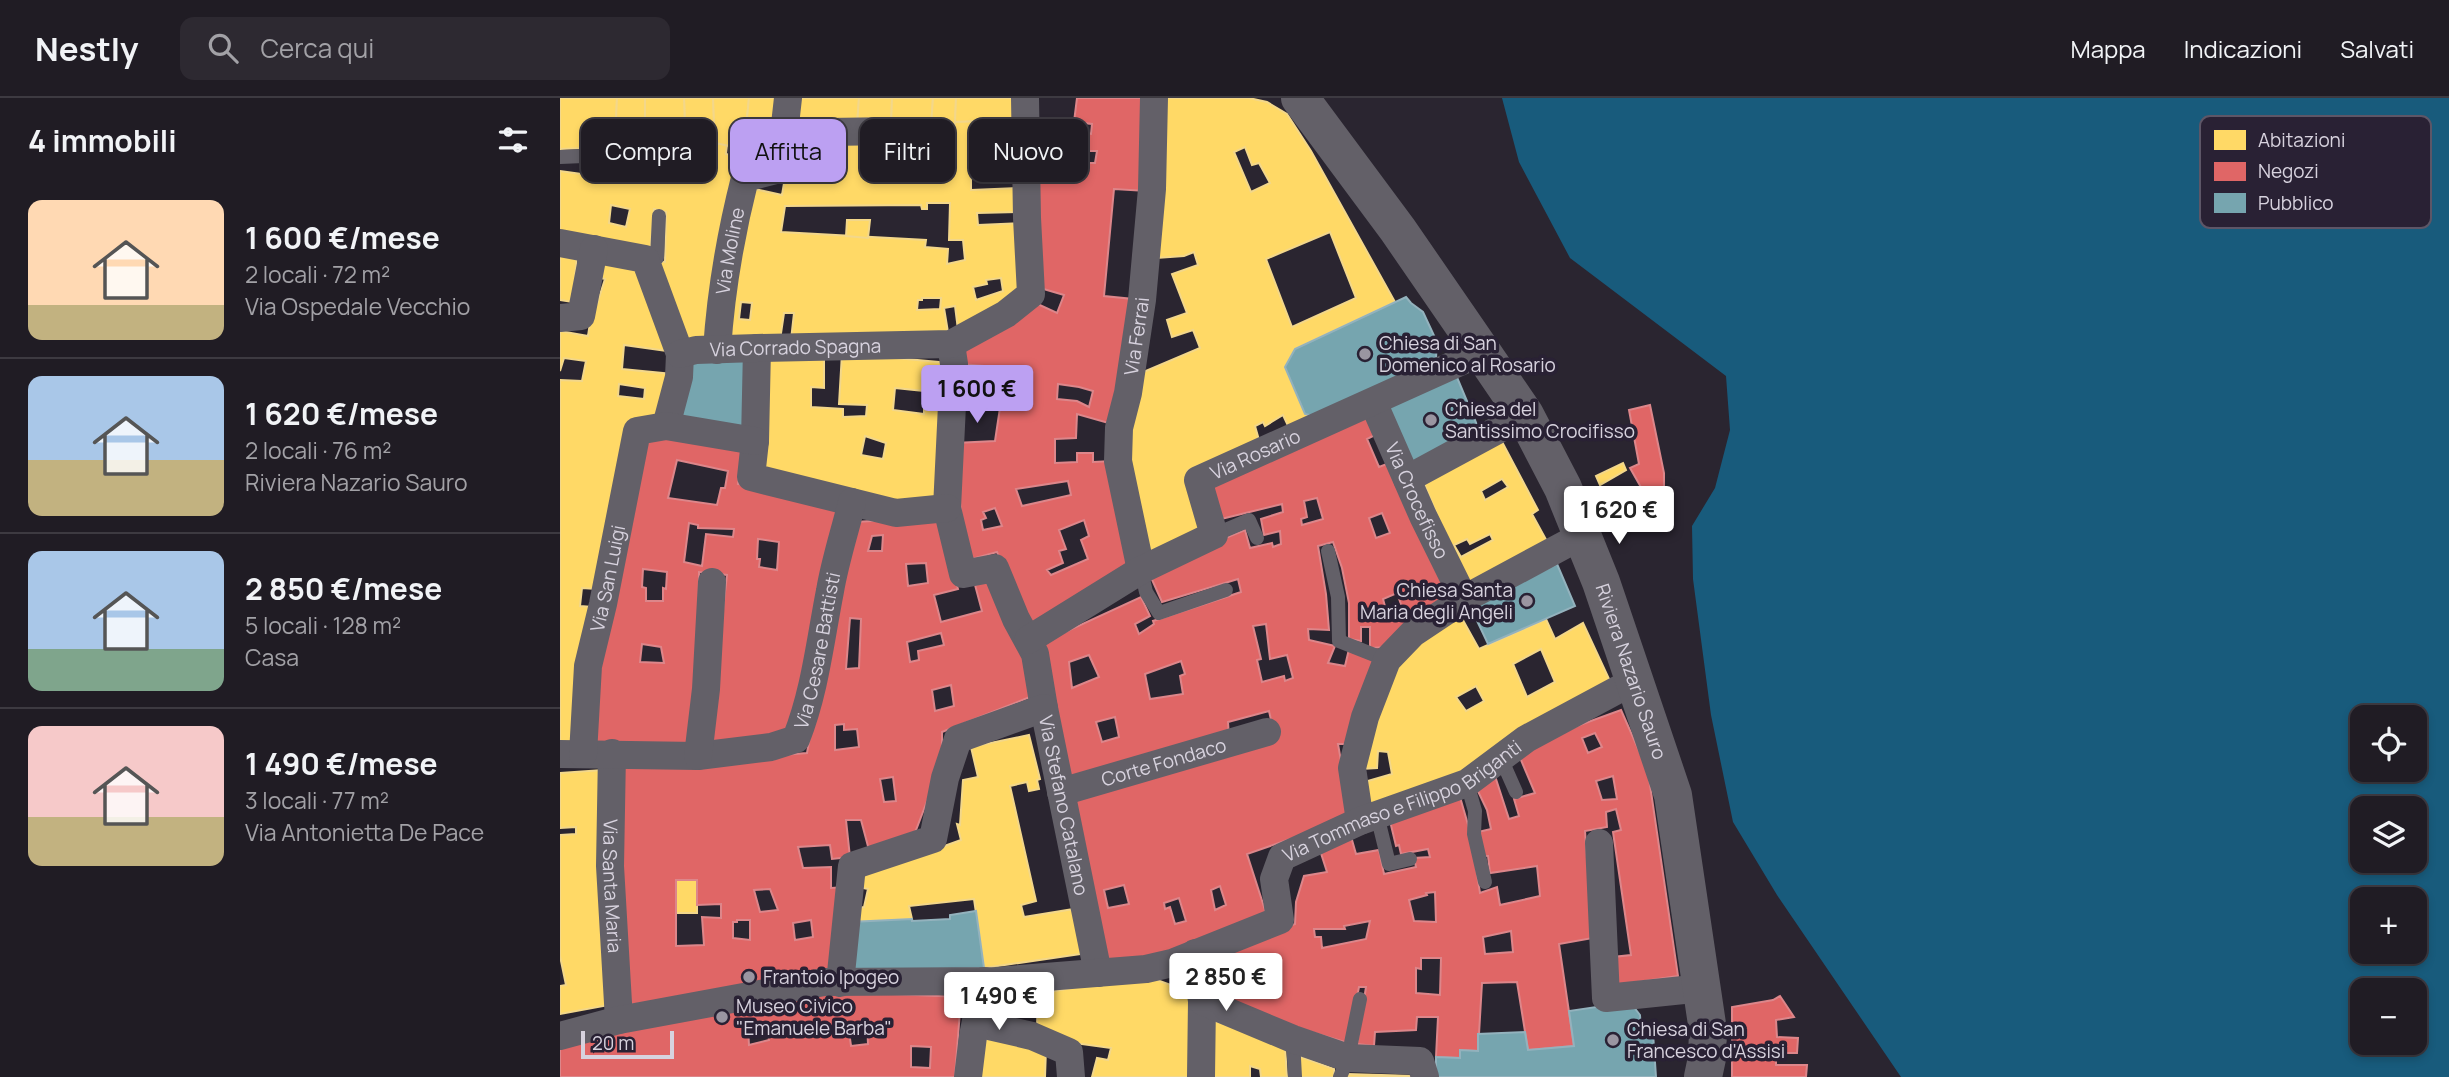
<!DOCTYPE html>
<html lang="it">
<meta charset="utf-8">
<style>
:root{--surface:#201c24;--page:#2d2931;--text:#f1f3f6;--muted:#a2a1a6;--line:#3d3a41;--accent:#bca0f2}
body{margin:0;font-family:Manrope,sans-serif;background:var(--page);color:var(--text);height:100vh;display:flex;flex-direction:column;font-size:26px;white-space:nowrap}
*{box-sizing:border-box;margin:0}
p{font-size:23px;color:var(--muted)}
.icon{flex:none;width:38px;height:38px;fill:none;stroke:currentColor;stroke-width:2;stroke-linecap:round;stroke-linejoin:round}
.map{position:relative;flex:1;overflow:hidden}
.drawer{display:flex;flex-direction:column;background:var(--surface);width:560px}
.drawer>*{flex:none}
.guide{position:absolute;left:21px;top:21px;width:665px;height:63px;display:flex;gap:14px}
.fabs{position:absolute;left:1790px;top:607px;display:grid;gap:14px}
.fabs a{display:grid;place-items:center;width:77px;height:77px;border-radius:14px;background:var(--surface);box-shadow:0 4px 10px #0003,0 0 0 2px var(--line);font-size:35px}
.scale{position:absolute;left:21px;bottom:18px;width:93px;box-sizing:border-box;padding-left:7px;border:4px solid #d7d2de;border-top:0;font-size:19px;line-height:24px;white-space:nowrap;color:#d7d2de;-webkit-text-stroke:5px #292134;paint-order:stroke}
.price{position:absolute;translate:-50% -60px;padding:0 16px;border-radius:7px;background:#fff;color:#222;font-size:23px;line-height:46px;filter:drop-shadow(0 2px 4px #0008)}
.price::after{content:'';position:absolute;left:50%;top:42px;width:21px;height:16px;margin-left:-10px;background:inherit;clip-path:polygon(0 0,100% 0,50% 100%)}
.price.on{background:var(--accent);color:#111}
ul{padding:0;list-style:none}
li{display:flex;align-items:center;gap:21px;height:175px;padding:0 28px}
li+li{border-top:2px solid var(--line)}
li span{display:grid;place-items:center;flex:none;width:196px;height:140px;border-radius:14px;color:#555}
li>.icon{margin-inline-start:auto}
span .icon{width:84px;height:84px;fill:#fffc;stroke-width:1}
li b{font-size:30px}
h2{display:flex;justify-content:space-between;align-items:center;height:84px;padding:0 28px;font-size:30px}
.tag{padding:0 24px;border-radius:14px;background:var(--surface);box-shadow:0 4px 10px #0003,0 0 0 2px var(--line);font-size:24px;line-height:63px}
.tag.on{background:var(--accent);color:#111}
header{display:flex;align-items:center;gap:42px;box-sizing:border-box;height:98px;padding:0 35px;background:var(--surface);border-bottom:2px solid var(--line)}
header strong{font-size:33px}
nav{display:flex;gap:38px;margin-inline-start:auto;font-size:24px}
.search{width:490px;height:63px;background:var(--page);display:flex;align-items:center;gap:18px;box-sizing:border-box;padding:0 24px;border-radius:14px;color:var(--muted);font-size:26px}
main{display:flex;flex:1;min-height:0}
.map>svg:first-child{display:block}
.water{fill:#185b7c;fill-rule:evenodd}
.homes{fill:#ffd966;stroke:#f3d78a;stroke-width:2;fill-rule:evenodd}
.shops{fill:#e06666;stroke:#dd868a;stroke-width:2;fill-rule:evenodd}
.public{fill:#76a5af;stroke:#93b2bd;stroke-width:2}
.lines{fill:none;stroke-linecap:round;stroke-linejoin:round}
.lane{stroke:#636068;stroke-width:14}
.street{stroke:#636068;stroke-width:28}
.secondary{stroke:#636068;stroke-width:38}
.poi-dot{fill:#9a95a1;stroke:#292134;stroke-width:2.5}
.labels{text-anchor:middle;stroke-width:7;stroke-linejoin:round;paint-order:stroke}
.street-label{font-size:19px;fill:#d7d2de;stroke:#292134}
.poi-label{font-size:19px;fill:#d7d2de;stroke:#292134;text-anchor:start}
.key{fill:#292134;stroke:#5d5667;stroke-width:2}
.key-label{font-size:19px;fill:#d7d2de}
</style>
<header>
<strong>Nestly</strong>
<div class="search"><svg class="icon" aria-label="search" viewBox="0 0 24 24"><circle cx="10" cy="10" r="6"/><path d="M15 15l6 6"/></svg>Cerca qui</div>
<nav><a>Mappa</a><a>Indicazioni</a><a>Salvati</a></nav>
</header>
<main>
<section class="drawer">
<h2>4 immobili<svg class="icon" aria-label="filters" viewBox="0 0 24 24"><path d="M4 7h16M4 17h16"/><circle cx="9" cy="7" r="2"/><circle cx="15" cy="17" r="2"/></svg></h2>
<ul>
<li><span style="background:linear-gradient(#ffd9b3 75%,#c2b280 0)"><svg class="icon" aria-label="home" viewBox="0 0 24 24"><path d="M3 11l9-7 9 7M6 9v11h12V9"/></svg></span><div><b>1 600 €/mese</b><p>2 locali · 72 m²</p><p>Via Ospedale Vecchio</p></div></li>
<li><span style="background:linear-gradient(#a9c7e8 60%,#c2b280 0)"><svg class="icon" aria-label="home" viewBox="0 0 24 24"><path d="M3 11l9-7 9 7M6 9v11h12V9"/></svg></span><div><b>1 620 €/mese</b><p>2 locali · 76 m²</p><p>Riviera Nazario Sauro</p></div></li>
<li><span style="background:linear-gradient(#a9c7e8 70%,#7fa58c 0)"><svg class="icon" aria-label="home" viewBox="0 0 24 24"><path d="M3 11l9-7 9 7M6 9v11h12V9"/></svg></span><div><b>2 850 €/mese</b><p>5 locali · 128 m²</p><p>Casa</p></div></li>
<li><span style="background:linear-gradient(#f6c9c9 65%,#c2b280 0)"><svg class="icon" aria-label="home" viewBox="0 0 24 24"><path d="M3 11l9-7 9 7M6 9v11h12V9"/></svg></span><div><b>1 490 €/mese</b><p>3 locali · 77 m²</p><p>Via Antonietta De Pace</p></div></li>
</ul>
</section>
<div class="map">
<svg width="1889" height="979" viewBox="0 0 1889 979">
<rect width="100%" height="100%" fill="#2a2530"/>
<!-- water -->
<path class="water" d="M942,0H1889V979H1341L1217,797L1173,724L1151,617L1133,481L1132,428L1155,390L1170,332L1166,278L1010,160L959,64ZM1802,620H1855V672H1802ZM1802,710H1855V763H1802ZM1802,802H1855V854H1802ZM1802,892H1855V945H1802Z"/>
<!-- homes -->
<g class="homes">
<path d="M0,0H57L55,49L0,51Z"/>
<path d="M57,0H85V49L82,76L100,78L101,65H111L110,29H125L124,0H153L155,45L167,47L166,56L185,60L165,132L152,244L121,248L94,163L105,164L106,114L94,111L90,155L0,138V73L36,78L37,64H54ZM51,107L70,111L66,129L49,125Z"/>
<path d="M85,0H124L125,29H110L111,65H96L98,48L85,49Z"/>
<path d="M153,0H189L184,51L155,45Z"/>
<path d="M189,0H222L216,58L184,51Z"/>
<path d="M238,0H299L297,28L234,27Z"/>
<path d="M299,0H332L331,29L297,28Z"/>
<path d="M332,0H373L371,28H362V39H342L331,29Z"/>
<path d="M373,0H396L395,29L371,28Z"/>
<path d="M396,0H458V22L395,24Z"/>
<path d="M602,0H689L707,4L727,16L751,53L835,204L735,251L725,269L750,324L730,332L723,317L705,328L703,324L695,328L699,342L628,372L643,432L585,459L565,358L581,275L640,250L633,232L612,239L607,222L627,215L612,176L638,167L634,154L624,158L597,160ZM685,49L692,67L699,65L710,85L691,94L674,54ZM770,134L796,200L732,229L706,161Z"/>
<path d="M458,22V77L411,81V92L458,90L460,114L417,115L418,127L461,125L464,194L398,232L395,208L384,210L388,234L231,242L234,215H224L220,242L160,243L190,90L222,97L234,27L267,28L342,39H358V70H366L368,39H394L395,24ZM367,105H390L389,142H403L405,162L387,166L388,151L365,149L366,142L221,134L225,108L361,107L362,111H367ZM441,180L443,193L416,202L413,189L427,186L426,182ZM362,200H381L380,211L357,212L358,202H362ZM181,204L192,205L190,222L179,221Z"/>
<path d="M287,122H310L308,140L286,138Z"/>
<path d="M0,153L17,156L13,204L0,202Z"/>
<path d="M44,161L79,169L107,253L64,247L62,271L112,276L100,324L70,322L36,491L22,490L20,508L32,509L19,643L0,646V282L22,283L26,263L4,260L0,273V233L28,238L33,205L37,206L45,181L40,180ZM59,286L85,290L84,301L58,298Z"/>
<path d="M282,255L389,265L385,402L331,408L201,373V258L264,259V290L251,289V309L283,311V319L306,318L307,307L279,306ZM335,290L364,293V316L333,312ZM305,338L326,345L323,361L301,357Z"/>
<path d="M940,340L978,412L972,416L989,447L908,491L863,383ZM942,381L948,389L925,402L921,393ZM930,436L933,442L901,459L894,447L907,441L910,446Z"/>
<path d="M1063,365L1066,372L1040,387L1036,378Z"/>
<path d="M899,515L919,551L986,521L995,541L1023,525L1050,583L879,689L807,715L801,685L832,676L828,654L818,653L817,670L802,671L825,585L845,557ZM981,551L995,584L967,599L953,566ZM916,588L924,603L906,613L896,599Z"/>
<path d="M469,637L480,681L477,682L479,691L469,693L467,684L450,688L476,803L461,807L464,819L520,810L528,855L424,870L414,801L349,808L352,821L290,824L294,810L304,809L308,791L298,789L301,778L401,742L397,726L400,727L403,682L418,679L411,649Z"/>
<path d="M42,672L49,907L0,916V888L6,887L0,858V737L16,736V729L0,730V675Z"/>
<rect x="116" y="782" width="21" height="33"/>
<path d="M568,880L597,882L633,895L634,979H532L537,960L548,962L551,950L493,942L477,928L478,896Z"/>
<path d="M650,921L725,948L727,979H701L700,971L690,968V979H650Z"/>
<path d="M426,940L486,951L485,979H420Z"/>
<path d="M739,958L774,971V979H740Z"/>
<path d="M787,976L855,978V979H788Z"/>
</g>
<!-- shops -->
<g class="shops">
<path d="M517,0H589L586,93L554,91L544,198L573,201L552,326L517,316L516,340L495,341V365L517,364V355H533V364L552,363L574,470L469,537L437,454L405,463L395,345L435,343L446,270L401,266L402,246L471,203L497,215L504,197L480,190L471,69L500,68V55L470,52L472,30L531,36L532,26L514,24ZM530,53H537L535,65H515V55ZM498,286L519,289L533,293L529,309L517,303L497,301ZM508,383L511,397L462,408L456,391ZM435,410L442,428L423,432L421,422L426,420L423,414ZM524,422L529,438L521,442L528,461L491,477L487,472L503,465L499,453L506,451L499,432Z"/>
<path d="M1090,307L1104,375V394L1092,399L1086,398L1070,370L1079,366L1069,312Z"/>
<path d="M812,314L819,335L807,341L819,369L832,364L899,499L828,549L810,550V529H801V543L789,541V505L782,470L773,444L758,448L766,496L769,532L748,531L749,542L775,548L768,565L785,568L789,551L819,562L790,646H778L791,720L687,756L706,815L611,856L543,864L515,700L715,640L709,613L668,624L669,640L505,683L481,545L581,499L590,518L575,526L579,536L594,526L593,523L681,494L678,481L602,504L589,475L621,458L685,432L690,450L712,445L713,449L721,446L720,433L704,437L701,421L723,414L722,406L657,422L645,392ZM757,400L763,421L742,427L741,421L747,419L744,403ZM822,415L830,435L816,440L809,420ZM837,495L844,515L829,523L823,501ZM706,526L710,561L727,557L733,580L725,583L724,578L702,584L697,562L701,561L693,528ZM529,557L539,579L512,590L509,564ZM621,563L625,576L620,578L623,596L590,601L585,576ZM555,619L559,639L542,644L536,624ZM564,787L569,806L548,810L544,792ZM660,788L666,807L655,812L651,792ZM619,800L626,823L615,826L610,809L605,811L604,805Z"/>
<path d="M108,335L183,351L178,386L283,406L228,639L147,651L167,477L139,474L138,591L130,650L31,645L51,485L83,340ZM117,362L168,373L165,390H161L157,407L108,400ZM129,425L138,427V430L174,431L173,439L146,436L142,468L124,464ZM198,441L219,444L217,472L199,469L200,461H197ZM83,471L107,474L106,491L103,490V503H86V490L82,489ZM82,546L101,549L104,565L80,564Z"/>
<path d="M379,419L398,491L374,497L381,524L422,513L415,487L431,482L465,555L470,599L382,634V664L353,740L309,752L301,722H286L290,759L272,761L270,747L238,749L243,770L271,769V790L285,789L272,877L63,908L57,670L247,655L273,509L295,424ZM323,437L322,453H308L312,438ZM366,465L368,485L348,488L346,466ZM290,520L301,521L299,570L286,571ZM381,535L384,547L358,553L359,562L350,564L347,544ZM391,587L394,608L375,613L372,592ZM284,626V632L297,631L299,649L275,652V627ZM333,679L336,703L324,704L320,681ZM116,782H137V807L161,806V820L142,819L144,847L116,848ZM210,791L218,812L200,814L194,792ZM177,822H190V842L173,840V824H177ZM251,822L253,839L235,842L233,825Z"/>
<path d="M1061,612L1088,673L1118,878L1058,887L1053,859L1071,857L1053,734L1061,732L1056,711L1046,714L1047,729L1025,733L1033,840L999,846L1014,948L968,952L957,884L922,885L918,953L900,952V960L876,959L878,919H857L856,932L815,934L814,948L797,946L806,889H799L788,945L684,914L652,896L648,856L735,826L736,804L744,778L767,774L759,749L790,735L796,756L819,752L824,776L856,769L854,760L870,759L868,751L841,756L839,747L836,748L830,723L900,699L911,737L920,795L937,789L940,807L980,798L977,768L930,775L928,758H923L918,734L931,731L927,712L914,685L934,675L949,721L959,718L954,701L975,695L958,655L1017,628ZM1035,635L1042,649L1028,655L1022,640ZM1053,678L1057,701L1042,702L1036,683ZM875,794L876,824L854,823L849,802L867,797L866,795ZM810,823L806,841L762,850L761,839H755L754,831H785L784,828ZM951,833L953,854L925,856L923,839ZM861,860H881L880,897L856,895V870L861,871Z"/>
<path d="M263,893L401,899L395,979H0V947ZM288,926H307L308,946L291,948ZM207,927L209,942L189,947L188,929ZM351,948L371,949L370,970L351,969Z"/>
<path d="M1220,898L1234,919L1216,922L1217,939L1238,940L1237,955H1216V967H1247L1246,979H1172V909L1213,902Z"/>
</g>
<!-- public -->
<g class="public">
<path d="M846,199L851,205L863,214L877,244L876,260L763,320L745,316L725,269L735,251Z"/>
<path d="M193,257L187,336L114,322L134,260Z"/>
<path d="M896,277L920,334L849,372L822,310Z"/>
<path d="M997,466L1015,508L928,546L910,508Z"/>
<path d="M416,813L424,870L289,874L290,824L352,821V823L390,821V817Z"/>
<path d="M1070,904L1080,917L1081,935H1093L1096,979H876V959L900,960V952L918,953V936L965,934L968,952L1014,948L1009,913Z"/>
</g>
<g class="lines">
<!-- lane -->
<g class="lane">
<path d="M0,59L48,57"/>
<path d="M85,161L97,160L99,118"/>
<path d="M654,437L689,422L697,440"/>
<path d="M768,453L778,499L779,543L827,562"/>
<path d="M581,472L586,494L599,515L666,492"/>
<path d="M940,658L956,694"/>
<path d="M907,685L915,713L914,736L925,784"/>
<path d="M817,717L829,766L850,761"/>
<path d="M733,941L735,979"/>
<path d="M780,979L788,960L800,901"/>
</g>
<!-- street -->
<g class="street">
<path d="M266,34L335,33"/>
<path d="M0,145L85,161L120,256L119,279L106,328"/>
<path d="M0,220L21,218L34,151"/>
<path id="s1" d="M391,246L394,266L387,410L403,476L435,470L456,521L475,556L484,610L538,875"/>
<path d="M197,250L195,343L191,379L336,415L387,410"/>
<path id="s2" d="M157,252C161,191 170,139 185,80L220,71L228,0"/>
<path id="s3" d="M120,256L136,252L197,250L391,246L446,216L471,196L467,120L465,0"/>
<path id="s4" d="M813,304L863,418L904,501"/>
<path d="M847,381L965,317"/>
<path id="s5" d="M581,472L558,363L559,330L568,295L582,202L592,91L594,0"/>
<path id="s6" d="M468,542L581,472L654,437L638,382L922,254"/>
<path id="s7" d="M52,655L50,768L59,922"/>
<path id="s8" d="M0,656L138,658L211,649L236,641C255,593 260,544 270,493C275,463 285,433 292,404"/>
<path id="s9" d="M23,656L28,568L43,506L77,333L106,328L195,343"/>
<path d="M138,658L146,591L152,484"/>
<path id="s10" d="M501,694L707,634"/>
<path d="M800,723L792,670L805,619L827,562L853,535L904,501L1023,437"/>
<path d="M1039,745L1046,900L1143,890"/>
<path d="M635,855L642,903L641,979"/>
<path d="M280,885L292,768L373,741L385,680L398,641L484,610"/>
<path d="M642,903L733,941L788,960L860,963L865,979"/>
<path d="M416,925L472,938L509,954L511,979"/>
<path id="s11" d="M0,938L59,922L264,884L436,883L586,871L612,865L720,822L714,781L722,759L800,723L907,685L966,641L1074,583"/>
<path d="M408,979L413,938L424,883"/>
</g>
<!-- secondary -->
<path class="secondary" id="s12" d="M740,0L838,132L922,254L965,317L1003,390L1041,484L1113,697L1148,933L1147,960L1143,979"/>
</g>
<!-- markers -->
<g class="poi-dot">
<circle cx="805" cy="256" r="7"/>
<circle cx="871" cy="322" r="7"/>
<circle cx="967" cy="503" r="7"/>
<circle cx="189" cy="879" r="7"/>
<circle cx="162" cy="919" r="7"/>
<circle cx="1053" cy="942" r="7"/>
</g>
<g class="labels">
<!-- street labels -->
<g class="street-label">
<text dy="7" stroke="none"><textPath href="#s2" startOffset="100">Via Moline</textPath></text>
<text dy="7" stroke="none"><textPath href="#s5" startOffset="238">Via Ferrai</textPath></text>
<text dy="7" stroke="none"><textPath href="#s3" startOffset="116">Via Corrado Spagna</textPath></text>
<text dy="7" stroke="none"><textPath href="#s6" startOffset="334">Via Rosario</textPath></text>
<text dy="7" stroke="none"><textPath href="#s4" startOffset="108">Via Crocefisso</textPath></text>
<text dy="7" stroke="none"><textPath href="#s9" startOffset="178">Via San Luigi</textPath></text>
<text dy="7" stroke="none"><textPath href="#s8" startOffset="329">Via Cesare Battisti</textPath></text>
<text dy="7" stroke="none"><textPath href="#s12" startOffset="667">Riviera Nazario Sauro</textPath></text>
<text dy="7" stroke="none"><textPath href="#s10" startOffset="107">Corte Fondaco</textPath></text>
<text dy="7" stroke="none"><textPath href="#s11" startOffset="933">Via Tommaso e Filippo Briganti</textPath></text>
<text dy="7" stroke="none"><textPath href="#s1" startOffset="514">Via Stefano Catalano</textPath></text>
<text dy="7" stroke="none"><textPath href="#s7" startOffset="133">Via Santa Maria</textPath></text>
</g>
<!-- poi labels -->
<g class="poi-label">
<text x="819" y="252">Chiesa di San<tspan x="819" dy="22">Domenico al Rosario</tspan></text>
<text x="885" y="318">Chiesa del<tspan x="885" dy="22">Santissimo Crocifisso</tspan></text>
<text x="953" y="499" text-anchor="end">Chiesa Santa<tspan x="953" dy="22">Maria degli Angeli</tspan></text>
<text x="203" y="886">Frantoio Ipogeo</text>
<text x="176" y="915">Museo Civico<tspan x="176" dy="22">"Emanuele Barba"</tspan></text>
<text x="1067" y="938">Chiesa di San<tspan x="1067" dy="22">Francesco d'Assisi</tspan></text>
</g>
</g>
<!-- legend -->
<rect x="1640" y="18" width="231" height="112" rx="10" class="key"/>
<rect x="1654" y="32" width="32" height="20" fill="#ffd966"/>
<rect x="1654" y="64" width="32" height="19" fill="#e06666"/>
<rect x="1654" y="95" width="32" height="20" fill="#76a5af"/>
<g class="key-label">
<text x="1698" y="49">Abitazioni</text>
<text x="1698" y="80">Negozi</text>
<text x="1698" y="112">Pubblico</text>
</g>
</svg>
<div class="fabs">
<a><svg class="icon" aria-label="locate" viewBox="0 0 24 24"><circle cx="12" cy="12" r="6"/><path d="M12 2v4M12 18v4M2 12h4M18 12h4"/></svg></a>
<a><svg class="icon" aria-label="layers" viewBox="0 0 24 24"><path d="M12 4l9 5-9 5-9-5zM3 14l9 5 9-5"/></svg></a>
<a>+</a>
<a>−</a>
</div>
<div class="scale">20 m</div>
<b class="price on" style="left:417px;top:327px">1 600 €</b>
<b class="price" style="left:1059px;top:448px">1 620 €</b>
<b class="price" style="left:666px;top:915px">2 850 €</b>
<b class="price" style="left:439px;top:934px">1 490 €</b>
<div class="guide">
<a class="tag">Compra</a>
<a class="tag on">Affitta</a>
<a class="tag">Filtri</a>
<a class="tag">Nuovo</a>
</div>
</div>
</main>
